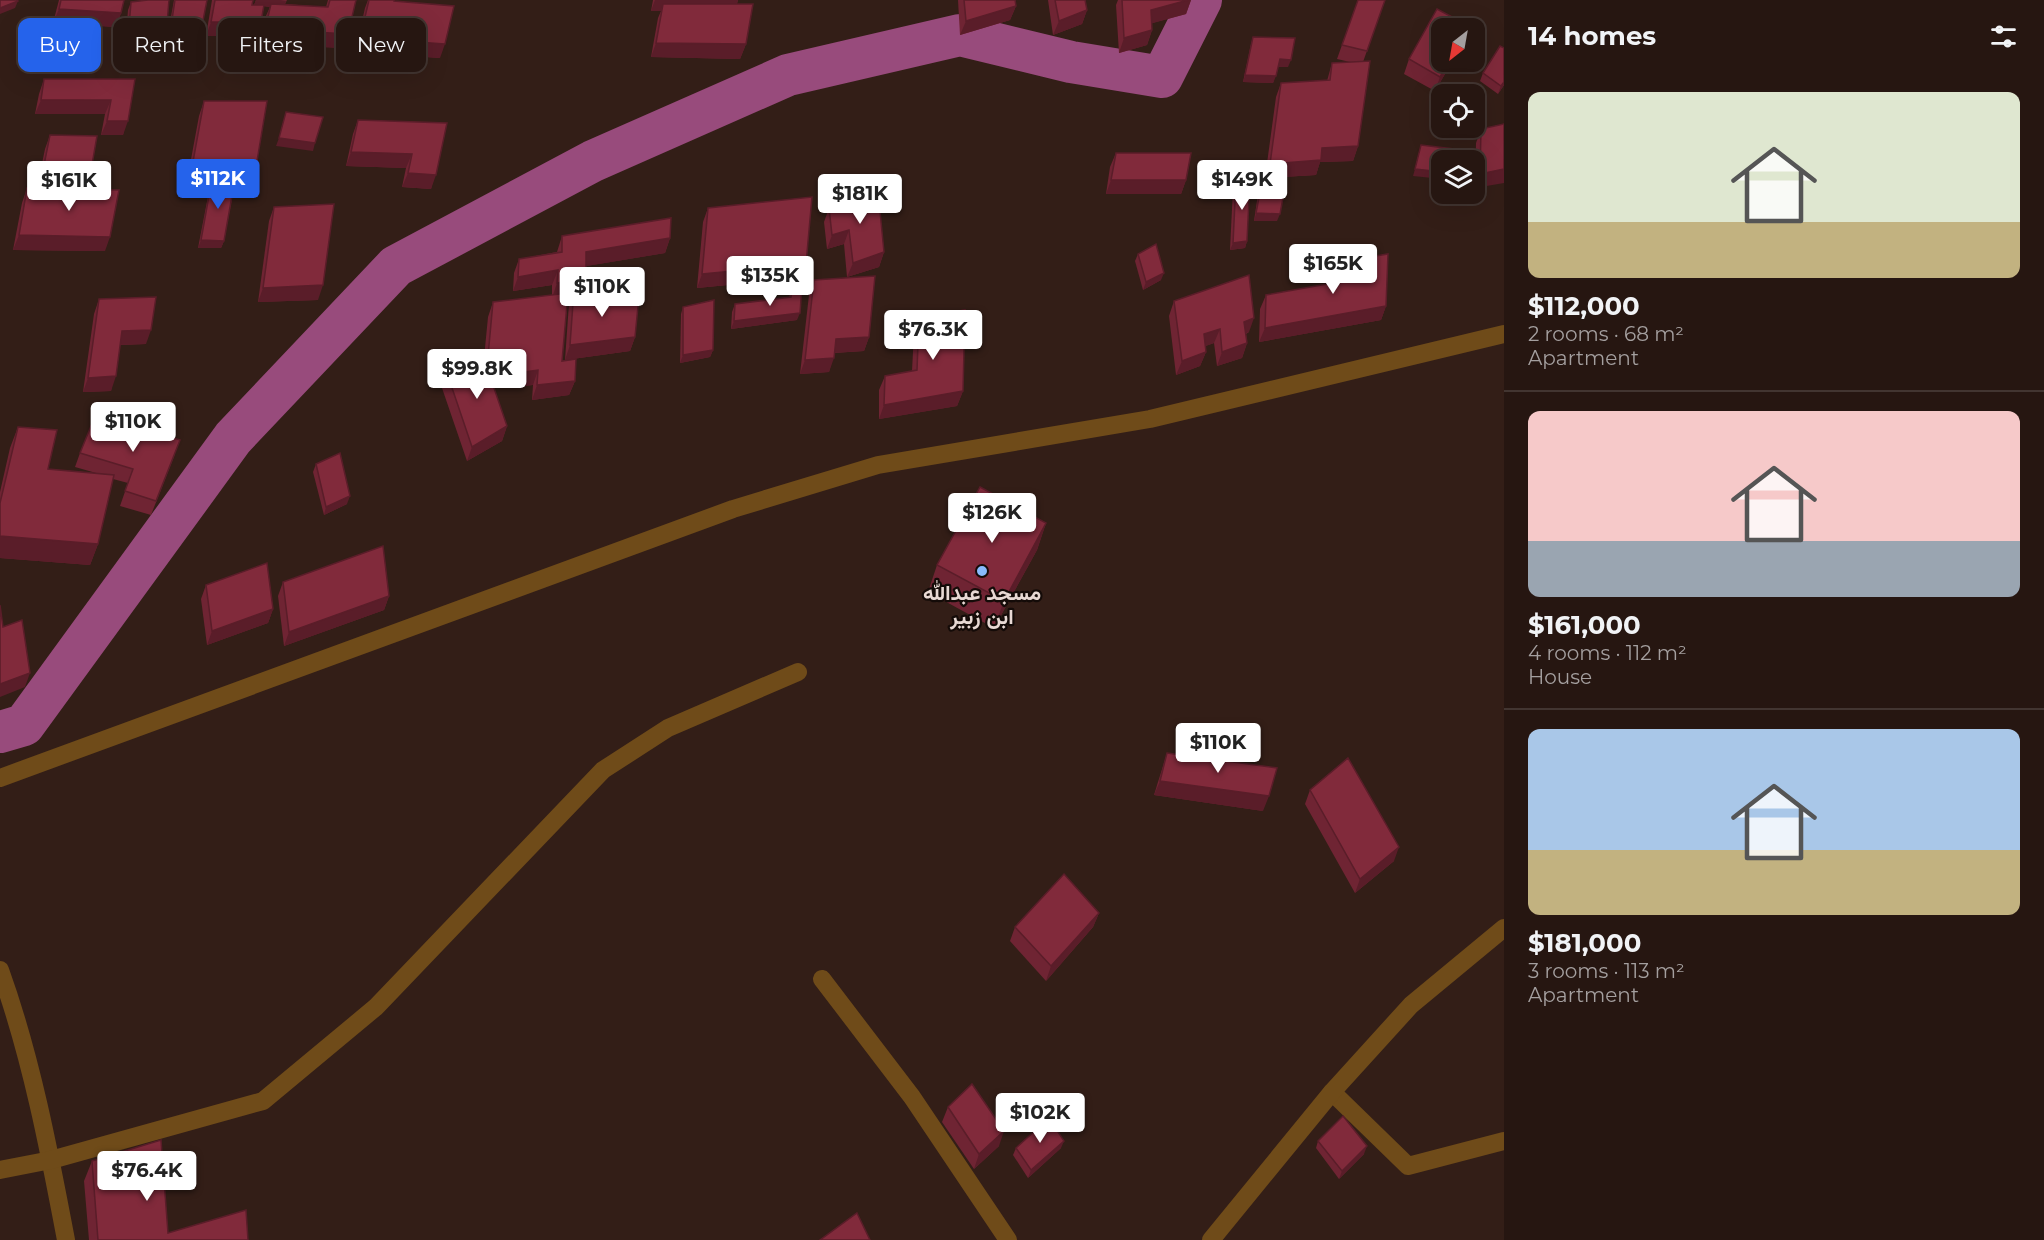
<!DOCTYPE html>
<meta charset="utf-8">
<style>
:root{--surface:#261611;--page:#2e1f1a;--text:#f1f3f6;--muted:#a49f9f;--line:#423531;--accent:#2563eb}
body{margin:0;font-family:Montserrat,Vazirmatn,sans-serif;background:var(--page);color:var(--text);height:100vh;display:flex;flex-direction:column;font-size:22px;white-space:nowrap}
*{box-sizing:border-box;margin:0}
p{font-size:20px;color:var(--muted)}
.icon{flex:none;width:33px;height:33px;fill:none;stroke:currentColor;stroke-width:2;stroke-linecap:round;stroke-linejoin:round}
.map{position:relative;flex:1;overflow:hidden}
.sheet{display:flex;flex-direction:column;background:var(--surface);width:540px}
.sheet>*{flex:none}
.guide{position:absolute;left:18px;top:18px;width:570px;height:54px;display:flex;gap:12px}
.needle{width:39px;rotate:211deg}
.fabs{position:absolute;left:1431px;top:18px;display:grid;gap:12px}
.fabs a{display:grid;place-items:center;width:54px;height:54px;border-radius:12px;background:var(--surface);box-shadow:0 6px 24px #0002,0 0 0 2px var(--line);font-size:30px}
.price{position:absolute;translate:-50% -51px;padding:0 14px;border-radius:6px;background:#fff;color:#222;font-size:20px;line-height:39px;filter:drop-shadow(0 2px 3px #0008)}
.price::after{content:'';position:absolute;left:50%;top:36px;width:18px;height:14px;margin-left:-9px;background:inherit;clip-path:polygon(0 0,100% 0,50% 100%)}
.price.selected{background:var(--accent);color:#fff}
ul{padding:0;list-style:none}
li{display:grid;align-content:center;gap:12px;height:318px;padding:0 24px}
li+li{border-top:2px solid var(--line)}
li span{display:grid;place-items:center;height:186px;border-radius:12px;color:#555}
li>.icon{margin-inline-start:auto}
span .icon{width:108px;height:108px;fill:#fffc;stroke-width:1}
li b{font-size:26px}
h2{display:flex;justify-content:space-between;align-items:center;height:72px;padding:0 24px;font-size:26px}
.pill{padding:0 21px;border-radius:12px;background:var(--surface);box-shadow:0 6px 24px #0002,0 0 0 2px var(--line);font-size:21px;line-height:54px}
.pill.selected{background:var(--accent);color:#fff}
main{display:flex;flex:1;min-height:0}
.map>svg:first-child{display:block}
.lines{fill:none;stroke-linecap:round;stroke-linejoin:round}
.canal{stroke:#984b7c;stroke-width:42}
.minor{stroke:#6f4b19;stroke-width:18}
.tertiary{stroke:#6f4b19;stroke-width:18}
.wall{fill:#6f2433}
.shaded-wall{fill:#5a1d29}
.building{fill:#812a3b;stroke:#5a1d29;stroke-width:1.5}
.poi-dot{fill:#88bafc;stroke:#140b08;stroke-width:2}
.labels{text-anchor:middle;stroke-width:4.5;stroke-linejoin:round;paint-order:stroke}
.poi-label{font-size:21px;font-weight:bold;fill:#e8d9d4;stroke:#140b08}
</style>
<main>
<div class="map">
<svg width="1504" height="1240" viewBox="0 0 1504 1240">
<rect width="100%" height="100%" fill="#331e17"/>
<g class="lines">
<!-- canal -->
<path class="canal" d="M0,732L24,725L233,438L396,266L593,161L788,75L960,35L1071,62L1162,77L1201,0"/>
<!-- minor -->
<g class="minor">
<path d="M0,970C31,1056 49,1150 66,1240"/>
<path d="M822,979L912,1097L1008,1240"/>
<path d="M1332,1092L1408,1166L1504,1141"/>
<path d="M0,1170L51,1160L263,1101L376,1007L603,770L668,728L798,672"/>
<path d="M1211,1240L1332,1092L1411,1005L1504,928"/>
</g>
<!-- tertiary -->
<path class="tertiary" d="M0,778L733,509L878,465L1150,419L1504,334"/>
</g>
<!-- wall -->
<g class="wall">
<path d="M59,0H124L121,13L116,27L53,23Z"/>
<path d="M174,0H207L202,26L199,34L168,33Z"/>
<path d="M212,0H253L252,5H254L256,0H287L285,4L326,7L328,0H356L343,48L260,44L265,18L270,7L264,6L261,22L256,36H206Z"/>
<path d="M368,0H394V1L440,58L355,52L365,8Z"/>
<path d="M653,0H738L737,4L746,44L740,59L651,57L658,18L661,11H651Z"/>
<path d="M958,0H1015L1016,6L1010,20L960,35Z"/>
<path d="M1048,0H1085L1087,10L1082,24L1053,35Z"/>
<path d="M1118,0H1191L1186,14L1152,23V30L1147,45L1119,53L1116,5Z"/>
<path d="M1358,0H1385L1363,62L1358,146L1353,161L1320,162L1316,175L1265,178L1276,97L1281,83L1327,81L1332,63L1350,62L1337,59Z"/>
<path d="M131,2L163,43L141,45L143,32L126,34L128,10Z"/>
<path d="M1253,37L1288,67H1278L1273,83L1243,82L1251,44Z"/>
<path d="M1504,48V85L1498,94L1480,81L1483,73Z"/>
<path d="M1409,59L1442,62H1452L1435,91L1404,74Z"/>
<path d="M44,79H135L123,135H101L105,114H35L39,94Z"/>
<path d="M204,101L256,167L250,181L235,183L224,241L221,248H198L210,186L187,181L199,116Z"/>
<path d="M358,120L447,123L431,189L402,187L406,168L346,166L353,134Z"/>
<path d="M1504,124L1475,188L1476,143L1481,129Z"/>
<path d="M50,135L86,189L105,251L13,250L22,203L27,188H37L45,149Z"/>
<path d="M1116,153L1186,180L1181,194H1106L1110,167Z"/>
<path d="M1236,181L1247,241L1245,248L1230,250L1233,188Z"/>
<path d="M1261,187L1277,221H1254L1258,194Z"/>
<path d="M274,207L318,300L258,302L269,221Z"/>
<path d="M708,208L806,264L801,278L697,288L703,222Z"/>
<path d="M829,208L884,252L879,267L847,277L844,244L827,249L824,222Z"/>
<path d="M562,236L670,238L665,253L586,266L582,288L592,301L635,337L630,351L565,360L569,303L572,294L568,295L562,361L575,381L569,395L532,400L533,385L503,388L505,368L488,370L507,426L502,441L467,461L442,388L447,373L484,358L488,317L493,302L552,295V285L513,291L514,273L519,259L557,252Z"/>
<path d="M1138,254L1161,280L1143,290L1135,261Z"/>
<path d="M1350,260L1386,306L1381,320L1259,342L1260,309L1266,295L1344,281L1345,275Z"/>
<path d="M814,280L869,337L864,351L834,353L829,372L800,374L809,295Z"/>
<path d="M792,286L797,320L731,329L732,312L735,304L789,298Z"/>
<path d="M99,299L146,344L120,345L111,391L83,392L94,314Z"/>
<path d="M1174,301L1249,332L1246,334L1247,343L1242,358L1217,366L1214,343L1205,346L1206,352L1200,366L1176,375L1169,316Z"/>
<path d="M683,307L713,350L710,357L680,363L681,314Z"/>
<path d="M919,318L963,391L957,406L879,419V390L885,376L912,371L914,332Z"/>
<path d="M18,427L48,469L96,473L75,467L80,453L175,454L151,515L120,506L128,483L113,479L98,544L90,565L0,558V492L10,448Z"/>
<path d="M316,464L347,504L324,515L313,472Z"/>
<path d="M1046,523L1037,550L994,628L928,592L937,565Z"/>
<path d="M283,582L389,596L384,610L284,646L278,596Z"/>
<path d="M206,585L273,609L268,623L207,645L201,599Z"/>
<path d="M1167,753L1263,811L1154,795Z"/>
<path d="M1310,790L1394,861L1355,893L1305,804Z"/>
<path d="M1099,913L1093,927L1046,981L1010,941L1015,927Z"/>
<path d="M948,1107L999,1146L974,1169L942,1122Z"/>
<path d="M1318,1141L1364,1154L1339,1179L1316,1148Z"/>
<path d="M1016,1148H1061L1028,1178L1013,1155Z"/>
<path d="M92,1161L168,1233L248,1240H89L84,1181Z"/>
</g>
<!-- shaded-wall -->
<g class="shaded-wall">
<path d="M256,0H280L286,1L284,8L271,4L270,7L254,5Z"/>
<path d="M655,0H738L735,8L663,4L661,11H651Z"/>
<path d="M1188,0H1191L1186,14L1146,25L1151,10Z"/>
<path d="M18,1L15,8L0,14V8Z"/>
<path d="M1016,6L1010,20L960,35L966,21Z"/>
<path d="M59,9L121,13L116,27L53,23Z"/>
<path d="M1087,10L1082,24L1053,35L1059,21Z"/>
<path d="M211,22H261L256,36H206Z"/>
<path d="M145,25L143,32L126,34L129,27Z"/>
<path d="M171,26H202L199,34L168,33Z"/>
<path d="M265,29L348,34L343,48L260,44Z"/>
<path d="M1152,30L1147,45L1119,53L1124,38Z"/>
<path d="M166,36L163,43L141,45L144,37Z"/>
<path d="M360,38L445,44L440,58L355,52Z"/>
<path d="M656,43L746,44L740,59L651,57Z"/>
<path d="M1280,59L1291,60L1288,67H1277Z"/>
<path d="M1449,62H1452L1435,91L1440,77Z"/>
<path d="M1245,75L1276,76L1273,83L1243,82Z"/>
<path d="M1504,82V85L1498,94L1501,86Z"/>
<path d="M41,100H111L105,114H35Z"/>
<path d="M107,121H128L123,135H101Z"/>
<path d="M279,138L315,143L313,151L276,146Z"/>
<path d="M1358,146L1353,161L1320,162L1316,175L1265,178L1270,164L1322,148Z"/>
<path d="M351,152L412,154L406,168L346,166Z"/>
<path d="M256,167L250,181L211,186L215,172Z"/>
<path d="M1415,169L1442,172V179L1413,176Z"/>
<path d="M1504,169V183L1475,188L1480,174Z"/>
<path d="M408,173L436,175L431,189L402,187Z"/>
<path d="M41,180L89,182L84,196L36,195Z"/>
<path d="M1111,180H1186L1181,194H1106Z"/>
<path d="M1256,213L1280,214L1277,221H1254Z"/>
<path d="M849,230L844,244L827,249L832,235Z"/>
<path d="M19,235L110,237L105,251L13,250Z"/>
<path d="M670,238L665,253L581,267L586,252Z"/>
<path d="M201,240L224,241L221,248H198Z"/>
<path d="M1247,241L1245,248L1230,250L1233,243Z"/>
<path d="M884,252L879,267L847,277L853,263Z"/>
<path d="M806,264L801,278L697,288L702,274Z"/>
<path d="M558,270L552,285L513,291L518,277Z"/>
<path d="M1164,273L1161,280L1143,290L1146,282Z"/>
<path d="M586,278L580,293L574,289L572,294L552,298L557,283Z"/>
<path d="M323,285L318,300L258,302L263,288Z"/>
<path d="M1386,306L1381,320L1259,342L1265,328Z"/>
<path d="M800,313L797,320L731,329L734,321Z"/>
<path d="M1254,318L1249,332L1239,336L1244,322Z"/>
<path d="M1220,329L1214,343L1198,349L1204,334Z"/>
<path d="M151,330L146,344L117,345L122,331Z"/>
<path d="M635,337L630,351L565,360L570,345Z"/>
<path d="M869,337L864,351L831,353L836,339Z"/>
<path d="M1247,343L1242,358L1217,366L1222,352Z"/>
<path d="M713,350L710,357L680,363L683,355Z"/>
<path d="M1206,352L1200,366L1176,375L1182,361Z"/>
<path d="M510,354L505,368L483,371L488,356Z"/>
<path d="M834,358L829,372L800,374L805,360Z"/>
<path d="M538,370L533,385L503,388L508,374Z"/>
<path d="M116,376L111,391L83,392L88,378Z"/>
<path d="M575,381L569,395L532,400L537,385Z"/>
<path d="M963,391L957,406L879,419L884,405Z"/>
<path d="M507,426L502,441L467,461L472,447Z"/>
<path d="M350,496L347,504L324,515L326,507Z"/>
<path d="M1046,523L1037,550L994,628L1004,601Z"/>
<path d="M0,536L98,544L90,565L0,558Z"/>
<path d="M389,596L384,610L284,646L289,632Z"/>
<path d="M273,609L268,623L207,645L212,631Z"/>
<path d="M30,673L25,687L0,697V684Z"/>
<path d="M1160,781L1269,796L1263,811L1154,795Z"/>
<path d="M1399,847L1394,861L1355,893L1360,879Z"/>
<path d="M1099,913L1093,927L1046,981L1051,966Z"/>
<path d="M1004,1131L999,1146L974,1169L979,1154Z"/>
<path d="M1064,1141L1061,1148L1028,1178L1031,1170Z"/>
<path d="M1367,1146L1364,1154L1339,1179L1342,1171Z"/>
</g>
<!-- building -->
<g class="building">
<path d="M0,0H17L18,1L0,8Z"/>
<path d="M61,0H124L121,13L59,9Z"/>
<path d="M148,0H169L166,36L144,37L145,25L129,27L131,2Z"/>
<path d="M175,0H207L202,26H171Z"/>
<path d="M215,0H253L252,5H264L261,22H211Z"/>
<path d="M330,0H356L348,34L265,29L271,4L328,7Z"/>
<path d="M369,0H394V1L454,6L445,44L360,38Z"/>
<path d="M964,0H1015L1016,6L966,21Z"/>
<path d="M1055,0H1085L1087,10L1059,21Z"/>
<path d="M1122,0H1188L1151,10L1152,30L1124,38Z"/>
<path d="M1358,0H1385L1367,51L1342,45Z"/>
<path d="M663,4H753L746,44L656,43Z"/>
<path d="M1437,9L1469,26L1467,28H1442V62H1449L1440,77L1409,59Z"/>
<path d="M1253,37L1295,38L1291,60L1280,59L1276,76L1245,75Z"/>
<path d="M1500,46L1504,48V82L1501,86L1483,73Z"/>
<path d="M1370,61L1358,146L1322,148L1321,160L1270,164L1281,83L1330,80L1332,63Z"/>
<path d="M44,79H135L128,121H107L111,100H41Z"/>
<path d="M204,101H267L256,167L215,172L192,167Z"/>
<path d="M286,112L323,117L315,143L279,138Z"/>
<path d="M358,120L447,123L436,175L408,173L412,154L351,152Z"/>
<path d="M1504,124V169L1480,174L1481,129Z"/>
<path d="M50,135L97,136L89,182L41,180Z"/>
<path d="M1421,145L1462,150L1459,160H1442V172L1415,169Z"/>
<path d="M1116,153H1191L1186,180H1111Z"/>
<path d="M1250,178L1247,241L1233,243L1236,181Z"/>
<path d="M212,179H235L224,241L201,240Z"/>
<path d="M1261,187H1285L1280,214L1256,213Z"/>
<path d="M27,188L119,190L110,237L19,235Z"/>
<path d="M878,191L884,252L853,263L849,230L832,235L829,208Z"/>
<path d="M812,197L806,264L702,274L708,208Z"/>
<path d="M334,204L323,285L263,288L274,207Z"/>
<path d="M671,218L670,238L586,252V278L557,283L558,270L518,277L519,259L562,252V236Z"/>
<path d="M1156,244L1164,273L1146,282L1138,254Z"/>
<path d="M1388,254L1386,306L1265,328L1266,295L1349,280L1350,260Z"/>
<path d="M1249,275L1254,318L1244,322L1247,343L1222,352L1220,329L1204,334L1206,352L1182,361L1174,301Z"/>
<path d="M875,276L869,337L836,339L834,358L805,360L814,280Z"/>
<path d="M802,285L800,313L734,321L735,304L791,297L792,286Z"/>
<path d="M594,287L592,301L639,296L635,337L570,345L574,289Z"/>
<path d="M568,293L562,361L576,359L575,381L537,385L538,370L508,374L510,354L488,356L493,302Z"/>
<path d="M156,297L151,330L122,331L116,376L88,378L99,299Z"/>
<path d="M714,300L713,350L683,355V307Z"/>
<path d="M965,310L963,391L884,405L885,376L917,370L919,318Z"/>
<path d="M482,353L507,426L472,447L447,373Z"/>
<path d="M96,414L180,440L156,501L125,491L133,469L80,453Z"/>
<path d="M18,427L57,430L48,469L114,475L98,544L0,536V503Z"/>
<path d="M340,453L350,496L326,507L316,464Z"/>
<path d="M980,487L1046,523L1004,601L937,565Z"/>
<path d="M383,546L389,596L289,632L283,582Z"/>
<path d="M267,563L273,609L212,631L206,585Z"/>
<path d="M0,605L3,627L22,620L30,673L0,684Z"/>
<path d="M1167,753L1277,768L1269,796L1160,781Z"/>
<path d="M1348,758L1399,847L1360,879L1310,790Z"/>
<path d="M1064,874L1099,913L1051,966L1015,927Z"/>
<path d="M972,1084L1004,1131L979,1154L948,1107Z"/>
<path d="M1343,1116L1367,1146L1342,1171L1318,1141Z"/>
<path d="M1049,1118L1064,1141L1031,1170L1016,1148Z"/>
<path d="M161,1140L168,1233L246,1210L248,1240H98L92,1161Z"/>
<path d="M857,1213L870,1240H820Z"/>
</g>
<!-- markers -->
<circle class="poi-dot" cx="982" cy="571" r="6"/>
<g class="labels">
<!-- poi labels -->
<g class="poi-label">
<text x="982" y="600">مسجد عبدالله<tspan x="982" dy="24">ابن زبیر</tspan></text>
</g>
</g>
</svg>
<div class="fabs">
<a><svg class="needle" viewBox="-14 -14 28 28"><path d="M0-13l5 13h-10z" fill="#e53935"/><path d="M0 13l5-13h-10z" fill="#a49f9f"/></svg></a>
<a><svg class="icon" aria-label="locate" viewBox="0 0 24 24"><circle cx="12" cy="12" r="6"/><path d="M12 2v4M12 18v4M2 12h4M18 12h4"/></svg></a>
<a><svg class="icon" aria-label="layers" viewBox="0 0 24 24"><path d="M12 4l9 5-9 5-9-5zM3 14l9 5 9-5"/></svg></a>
</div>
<b class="price selected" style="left:218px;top:210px">$112K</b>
<b class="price" style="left:1242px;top:211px">$149K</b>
<b class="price" style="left:69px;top:212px">$161K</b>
<b class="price" style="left:860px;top:225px">$181K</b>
<b class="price" style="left:1333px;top:295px">$165K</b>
<b class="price" style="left:770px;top:307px">$135K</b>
<b class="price" style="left:602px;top:318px">$110K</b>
<b class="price" style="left:933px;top:361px">$76.3K</b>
<b class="price" style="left:477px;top:400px">$99.8K</b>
<b class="price" style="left:133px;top:453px">$110K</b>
<b class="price" style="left:992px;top:544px">$126K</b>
<b class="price" style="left:1218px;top:774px">$110K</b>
<b class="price" style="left:1040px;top:1144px">$102K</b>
<b class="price" style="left:147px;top:1202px">$76.4K</b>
<div class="guide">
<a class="pill selected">Buy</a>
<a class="pill">Rent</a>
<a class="pill">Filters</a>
<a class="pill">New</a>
</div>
</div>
<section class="sheet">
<h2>14 homes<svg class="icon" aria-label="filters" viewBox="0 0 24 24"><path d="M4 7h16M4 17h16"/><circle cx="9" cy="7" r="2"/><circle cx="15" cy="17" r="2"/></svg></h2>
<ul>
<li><span style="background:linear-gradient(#dfe7d0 70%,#c2b280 0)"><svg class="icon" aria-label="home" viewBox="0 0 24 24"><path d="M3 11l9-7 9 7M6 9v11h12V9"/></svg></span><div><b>$112,000</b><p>2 rooms · 68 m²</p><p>Apartment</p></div></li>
<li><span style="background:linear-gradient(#f6c9c9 70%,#9aa5b1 0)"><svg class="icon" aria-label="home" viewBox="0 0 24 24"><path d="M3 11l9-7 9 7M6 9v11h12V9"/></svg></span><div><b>$161,000</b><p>4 rooms · 112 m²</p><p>House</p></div></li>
<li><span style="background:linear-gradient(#a9c7e8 65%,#c2b280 0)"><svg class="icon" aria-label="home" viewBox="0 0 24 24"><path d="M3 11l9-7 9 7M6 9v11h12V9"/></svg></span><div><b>$181,000</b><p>3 rooms · 113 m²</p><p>Apartment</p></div></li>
</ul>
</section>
</main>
